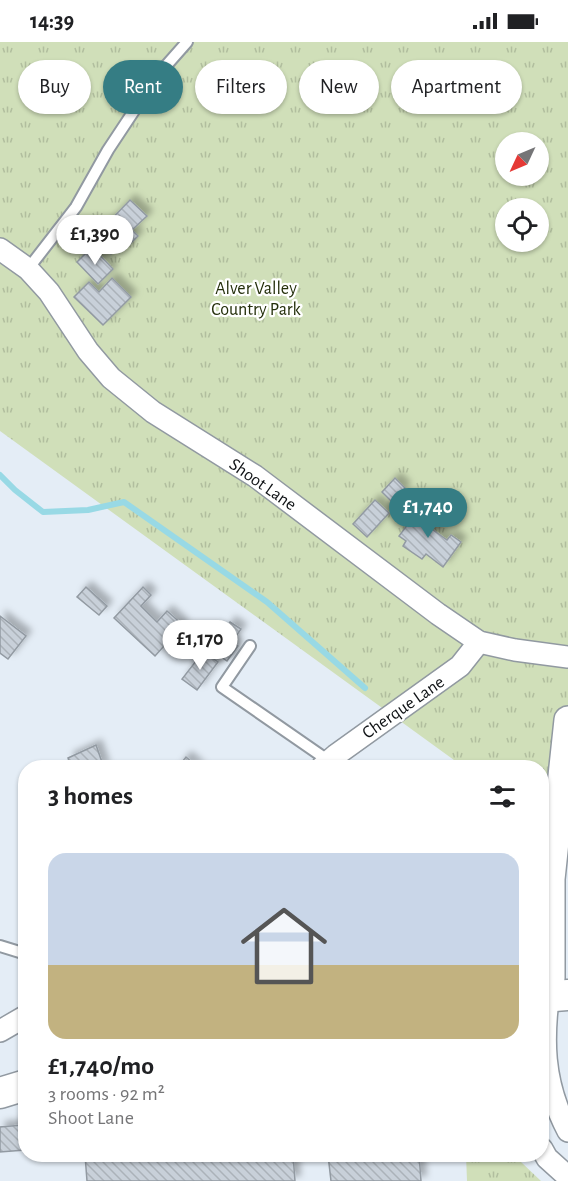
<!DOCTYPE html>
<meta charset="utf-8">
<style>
:root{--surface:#fff;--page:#f6f6f6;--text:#202124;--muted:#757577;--accent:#357d84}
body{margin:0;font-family:"Alegreya Sans",sans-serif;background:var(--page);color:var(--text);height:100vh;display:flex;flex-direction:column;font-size:22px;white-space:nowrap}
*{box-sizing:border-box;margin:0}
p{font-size:20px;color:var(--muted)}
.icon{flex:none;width:33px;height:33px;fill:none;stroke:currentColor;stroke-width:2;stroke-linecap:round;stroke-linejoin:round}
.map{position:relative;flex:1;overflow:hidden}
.side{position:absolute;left:18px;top:718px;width:531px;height:402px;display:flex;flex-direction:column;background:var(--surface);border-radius:24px;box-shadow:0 2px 4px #0004}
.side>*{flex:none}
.guide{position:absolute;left:18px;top:18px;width:532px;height:54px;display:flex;gap:12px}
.needle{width:39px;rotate:226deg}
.tools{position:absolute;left:495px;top:90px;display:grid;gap:12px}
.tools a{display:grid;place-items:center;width:54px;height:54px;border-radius:50%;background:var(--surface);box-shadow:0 2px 4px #0004;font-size:30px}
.price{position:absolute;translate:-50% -51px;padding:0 14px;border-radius:21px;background:#fff;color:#222;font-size:20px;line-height:39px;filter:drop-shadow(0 2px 3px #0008)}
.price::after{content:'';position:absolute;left:50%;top:36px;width:18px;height:14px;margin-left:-9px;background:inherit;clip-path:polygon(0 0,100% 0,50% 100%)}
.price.current{background:var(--accent);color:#fff}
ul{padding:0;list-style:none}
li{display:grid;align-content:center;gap:12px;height:318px;padding:0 30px}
li span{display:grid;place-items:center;height:186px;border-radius:18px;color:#555}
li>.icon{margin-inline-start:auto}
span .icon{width:108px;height:108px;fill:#fffc;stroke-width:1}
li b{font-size:26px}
h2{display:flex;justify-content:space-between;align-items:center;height:72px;padding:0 30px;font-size:26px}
.tag{padding:0 21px;border-radius:27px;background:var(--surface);box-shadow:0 2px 4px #0004;font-size:21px;line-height:54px}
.tag.current{background:var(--accent);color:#fff}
.status{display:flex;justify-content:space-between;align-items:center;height:42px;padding:0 30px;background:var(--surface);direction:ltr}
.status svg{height:16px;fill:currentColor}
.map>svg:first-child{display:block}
.grass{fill:url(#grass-tufts);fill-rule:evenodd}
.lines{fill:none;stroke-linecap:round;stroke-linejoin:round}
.stream{stroke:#98d9e5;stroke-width:6}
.building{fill:url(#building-back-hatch);stroke:#929aa2;stroke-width:1.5;filter:url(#shadow)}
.service-casing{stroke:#9199a1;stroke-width:14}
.minor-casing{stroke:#9199a1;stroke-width:24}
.tertiary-casing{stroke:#9199a1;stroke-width:30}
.secondary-casing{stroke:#9199a1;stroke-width:33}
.service{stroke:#fff;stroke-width:10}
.minor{stroke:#fff;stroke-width:21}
.tertiary{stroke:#fff;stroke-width:27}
.secondary{stroke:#fff;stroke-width:30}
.labels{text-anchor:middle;stroke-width:4.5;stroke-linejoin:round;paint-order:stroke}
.park-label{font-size:18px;fill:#242f0b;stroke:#fff}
.street-label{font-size:18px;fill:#0e1114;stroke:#fff}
</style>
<div class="status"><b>14:39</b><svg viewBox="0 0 49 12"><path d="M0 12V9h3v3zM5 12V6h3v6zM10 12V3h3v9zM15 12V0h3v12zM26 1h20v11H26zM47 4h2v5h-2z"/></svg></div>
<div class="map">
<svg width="568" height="1139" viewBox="0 0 568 1139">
<defs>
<pattern id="grass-tufts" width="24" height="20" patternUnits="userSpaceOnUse" patternTransform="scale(1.5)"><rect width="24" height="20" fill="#d0dfb9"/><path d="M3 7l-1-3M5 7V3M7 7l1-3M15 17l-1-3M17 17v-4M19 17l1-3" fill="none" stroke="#b1be9e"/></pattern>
<pattern id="building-back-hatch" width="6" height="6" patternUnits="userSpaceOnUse" patternTransform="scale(1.5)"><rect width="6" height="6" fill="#c8d0d9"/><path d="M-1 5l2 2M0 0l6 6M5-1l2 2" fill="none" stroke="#abb2b9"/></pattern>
<filter id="shadow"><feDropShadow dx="5.5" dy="-5.5" stdDeviation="3" flood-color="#0004"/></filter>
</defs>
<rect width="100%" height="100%" fill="#e4edf6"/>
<!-- grass -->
<g class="grass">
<path d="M0,0H568V700L556,791L542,781V726H465L0,389ZM506,100H538V134H506ZM506,166H538V200H506Z"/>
<path d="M466,1113H517L521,1120L541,1139H467Z"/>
</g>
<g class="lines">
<!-- stream -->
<path class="stream" d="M0,433L15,448L43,470L88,468L124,460L267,560L365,646"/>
</g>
<!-- building -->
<g class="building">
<path d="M130,158L147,174L132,188L138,194L124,208L120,204L111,212L94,195Z"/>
<path d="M92,205L113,227L98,242L77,220Z"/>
<path d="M112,236L131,255L103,283L74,255L89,240L99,250Z"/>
<path d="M395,436L405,446L392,460L382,450Z"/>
<path d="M375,458L389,471L367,495L353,482Z"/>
<path d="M420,466L438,479L432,487L447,498L451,493L461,500L443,525L426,512L422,517L403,504L406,499L399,494Z"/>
<path d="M86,545L107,564L99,573L77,555Z"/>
<path d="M143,545L151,553L141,564L157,580L167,569L183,583L155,614L114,576Z"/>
<path d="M0,574L26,594L8,617L0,611Z"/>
<path d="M230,580L241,587L232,600L238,604L227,619L205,604L216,588L222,593Z"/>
<path d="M203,610L218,620L197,648L182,637Z"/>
<path d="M96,703L104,726H71L68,716Z"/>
<path d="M186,715L199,726H177Z"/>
<path d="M23,1083L25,1108L0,1110V1085Z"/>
<path d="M85,1113H293L295,1139H87Z"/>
<path d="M328,1113H419L421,1139H331Z"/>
</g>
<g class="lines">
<!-- service casing -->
<g class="service-casing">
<g id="service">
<path d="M28,227L76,165L108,108L157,34L187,0"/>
<path d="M250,604L222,645L329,719"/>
<path d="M0,904L26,912"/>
</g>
</g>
<!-- minor casing -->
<g class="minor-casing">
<g id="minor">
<path d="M0,207L28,227L49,250L88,309L111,336L153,370L255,434L438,572L479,600L515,608L568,615"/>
<path d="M321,726L336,713L460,624L479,600"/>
<path d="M550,942C542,996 542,1040 568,1089"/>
<path d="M0,989L26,974"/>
<path d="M542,1107L547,1116L568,1135"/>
</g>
</g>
<!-- tertiary casing -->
<g class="tertiary-casing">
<path id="tertiary" d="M551,936V837L568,678"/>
</g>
<!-- secondary casing -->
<g class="secondary-casing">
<g id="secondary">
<path d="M542,955L568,953"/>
<path d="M0,1051L26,1043"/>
</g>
</g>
<!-- service -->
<use href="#service" class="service"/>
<!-- minor -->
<use href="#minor" class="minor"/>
<!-- tertiary -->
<use href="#tertiary" class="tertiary"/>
<!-- secondary -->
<use href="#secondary" class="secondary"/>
</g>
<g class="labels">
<!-- park labels -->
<g class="park-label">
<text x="256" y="252">Alver Valley<tspan x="256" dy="21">Country Park</tspan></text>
</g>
<!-- street labels -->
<g class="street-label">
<text transform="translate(263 442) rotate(35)" y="6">Shoot Lane</text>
<text transform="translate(403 665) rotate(-35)" y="6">Cherque Lane</text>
</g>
</g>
</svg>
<div class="tools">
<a><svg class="needle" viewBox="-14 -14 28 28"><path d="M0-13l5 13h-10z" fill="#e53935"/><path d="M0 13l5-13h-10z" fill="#757577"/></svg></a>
<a><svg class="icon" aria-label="locate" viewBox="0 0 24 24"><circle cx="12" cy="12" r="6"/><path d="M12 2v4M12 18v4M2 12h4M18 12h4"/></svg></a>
</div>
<b class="price" style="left:95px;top:224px">£1,390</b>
<b class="price current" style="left:428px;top:497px">£1,740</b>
<b class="price" style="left:200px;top:629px">£1,170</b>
<div class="guide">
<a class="tag">Buy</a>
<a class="tag current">Rent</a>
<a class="tag">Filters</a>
<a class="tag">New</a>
<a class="tag">Apartment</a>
</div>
<section class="side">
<h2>3 homes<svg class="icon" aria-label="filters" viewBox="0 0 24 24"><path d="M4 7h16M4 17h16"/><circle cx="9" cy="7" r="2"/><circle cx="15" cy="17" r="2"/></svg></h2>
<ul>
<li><span style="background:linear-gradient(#c9d6e8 60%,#c2b280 0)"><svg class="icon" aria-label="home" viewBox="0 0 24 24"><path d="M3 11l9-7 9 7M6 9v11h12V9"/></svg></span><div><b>£1,740/mo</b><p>3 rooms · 92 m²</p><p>Shoot Lane</p></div></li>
</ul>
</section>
</div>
